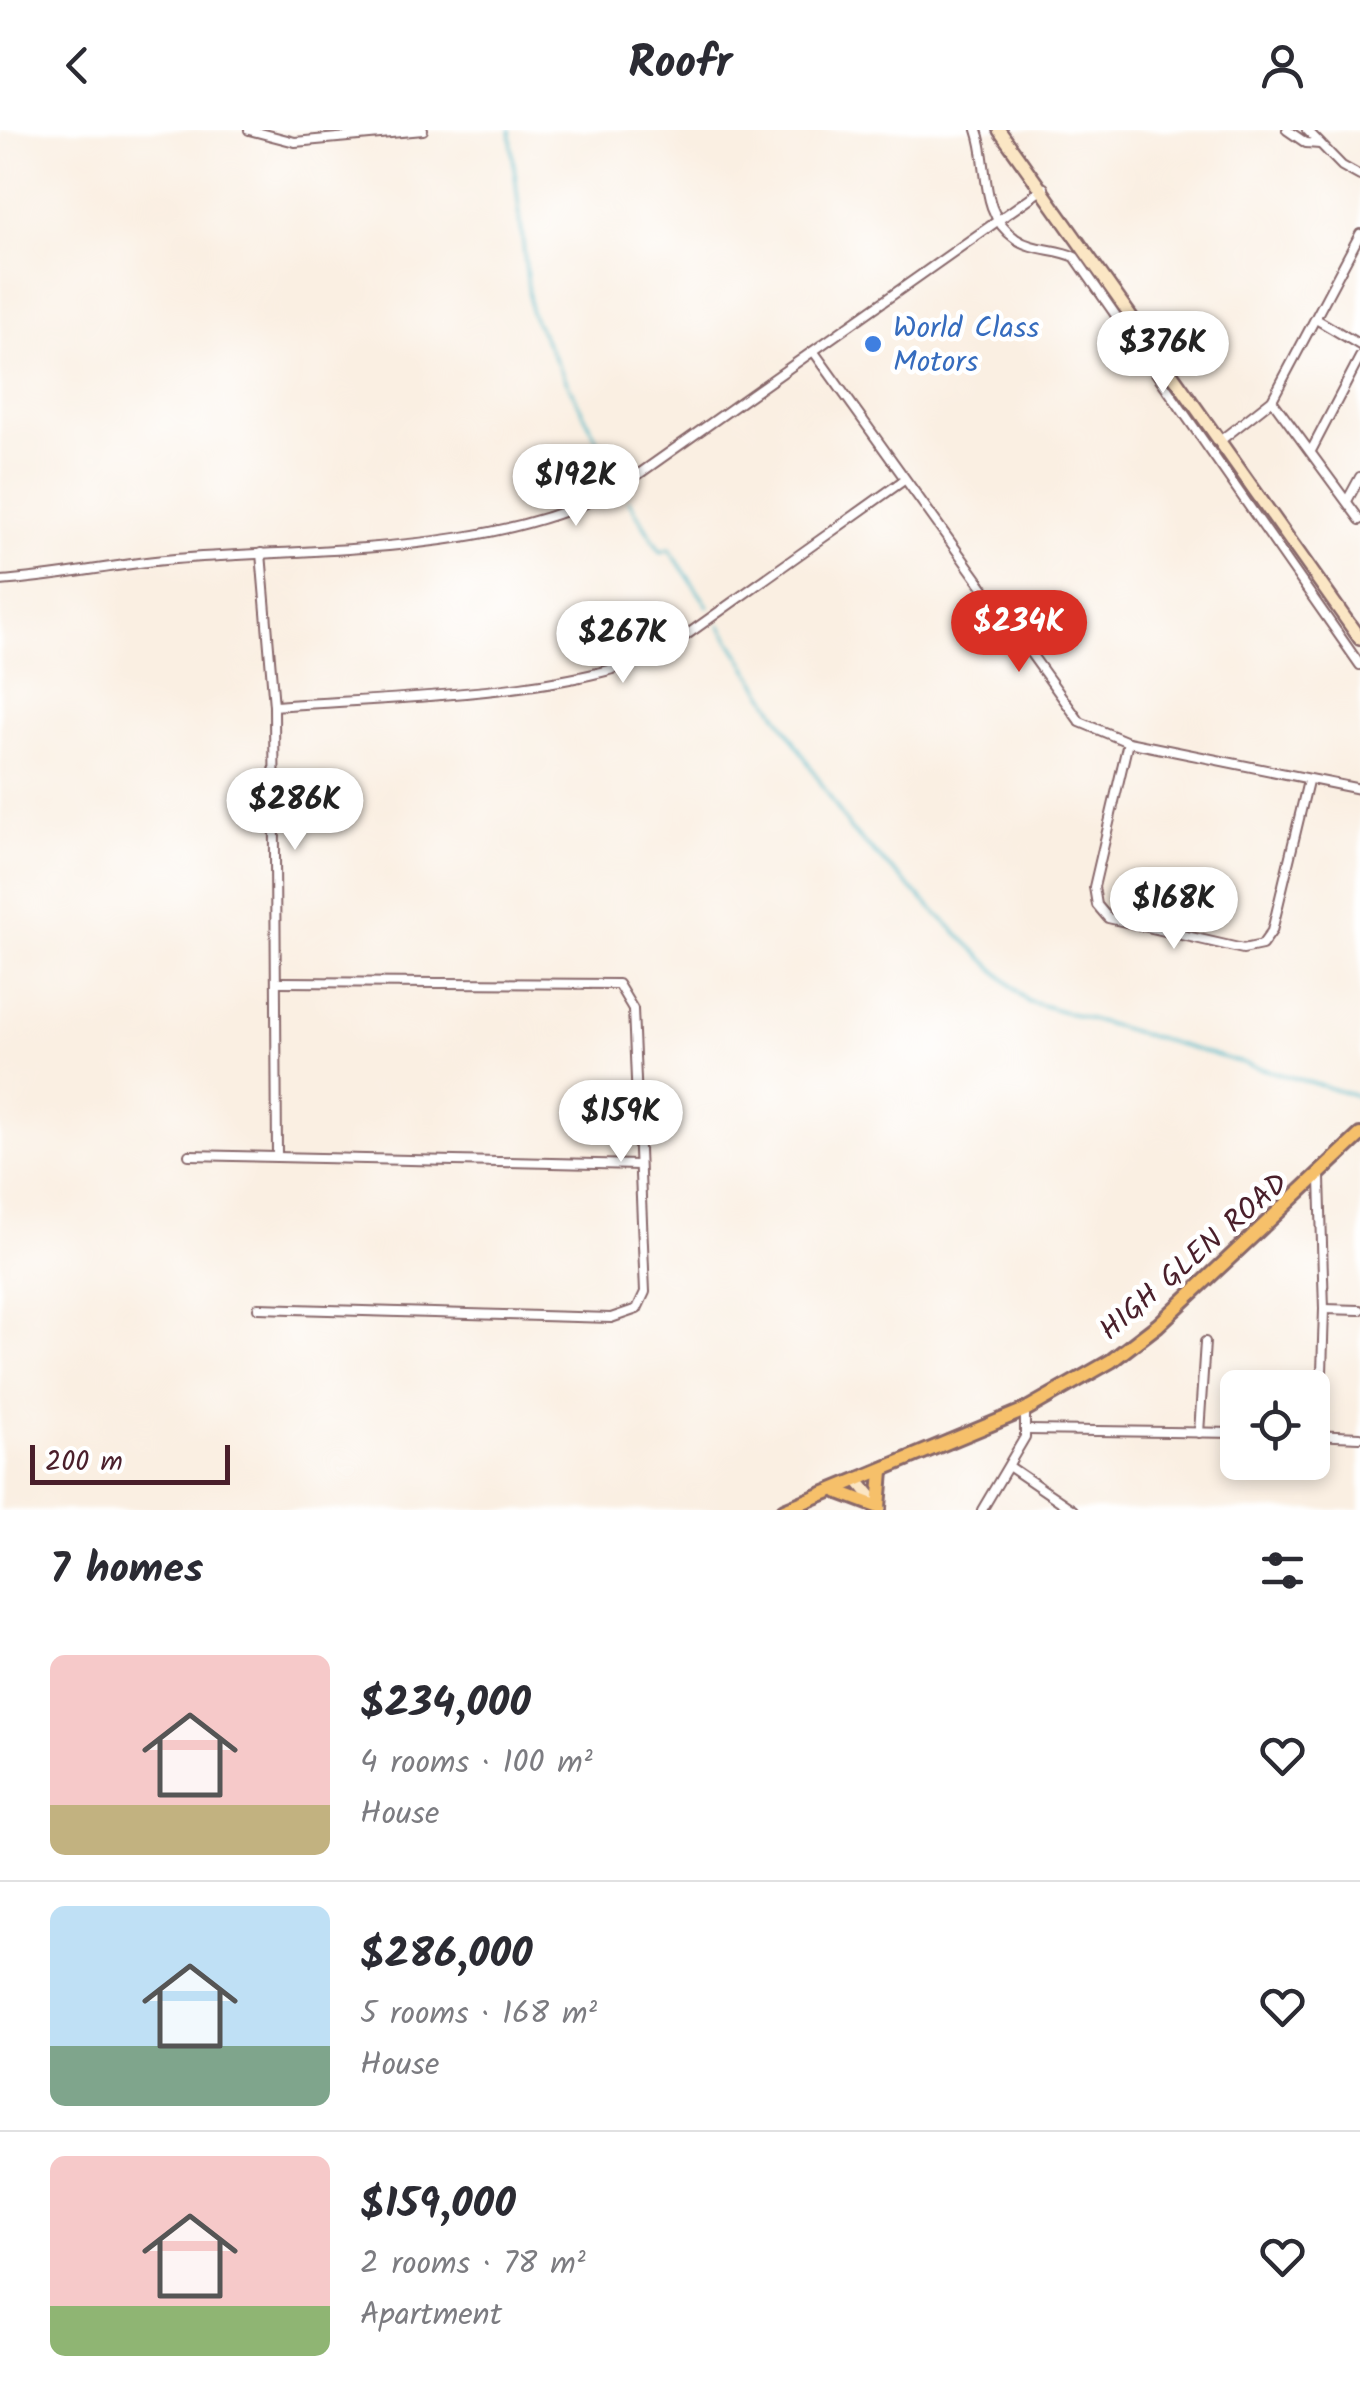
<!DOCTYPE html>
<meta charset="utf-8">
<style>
:root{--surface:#fff;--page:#f7f7f7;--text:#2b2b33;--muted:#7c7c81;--line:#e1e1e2;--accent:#d93025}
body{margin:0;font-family:Kalam,sans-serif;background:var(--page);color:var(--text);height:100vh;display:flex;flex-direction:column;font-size:38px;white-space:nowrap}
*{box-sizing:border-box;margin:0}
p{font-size:32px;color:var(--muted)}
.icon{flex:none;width:55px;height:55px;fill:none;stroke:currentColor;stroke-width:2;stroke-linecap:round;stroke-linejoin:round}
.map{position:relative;height:1380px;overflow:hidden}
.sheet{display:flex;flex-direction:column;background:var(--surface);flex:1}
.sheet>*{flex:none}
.controls{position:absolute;left:1220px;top:1240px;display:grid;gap:20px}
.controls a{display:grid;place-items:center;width:110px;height:110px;border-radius:15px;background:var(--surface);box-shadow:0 5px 15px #0003;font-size:50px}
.scale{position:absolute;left:30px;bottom:25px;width:200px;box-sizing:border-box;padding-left:10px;border:5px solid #4a1f2b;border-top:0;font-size:28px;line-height:35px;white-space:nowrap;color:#4a1f2b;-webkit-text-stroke:8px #fff;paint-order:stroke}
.price{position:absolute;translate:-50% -85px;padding:0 22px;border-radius:35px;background:#fff;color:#222;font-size:32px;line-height:65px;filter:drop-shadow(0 2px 5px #0008)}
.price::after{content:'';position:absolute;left:50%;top:60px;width:30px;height:22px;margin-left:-15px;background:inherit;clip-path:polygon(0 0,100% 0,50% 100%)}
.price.on{background:var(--accent);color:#fff}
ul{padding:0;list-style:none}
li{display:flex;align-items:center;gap:30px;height:250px;padding:0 50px}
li+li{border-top:2px solid var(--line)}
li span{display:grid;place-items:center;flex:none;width:280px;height:200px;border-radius:15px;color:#555}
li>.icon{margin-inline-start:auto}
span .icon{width:120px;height:120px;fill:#fffc;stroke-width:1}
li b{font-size:42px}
h2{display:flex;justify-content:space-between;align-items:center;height:120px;padding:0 50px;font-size:42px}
header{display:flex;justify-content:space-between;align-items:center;height:130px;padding:0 50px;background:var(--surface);font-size:45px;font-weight:700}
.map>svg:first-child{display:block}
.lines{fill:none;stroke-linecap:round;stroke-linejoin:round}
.stream{stroke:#4bb7c7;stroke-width:2.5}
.street-casing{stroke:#88686b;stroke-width:12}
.secondary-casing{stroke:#88686b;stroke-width:16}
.primary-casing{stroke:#88686b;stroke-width:18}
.street{stroke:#fff;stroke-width:8}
.secondary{stroke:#fbe6c4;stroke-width:11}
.primary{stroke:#f6c06b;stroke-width:12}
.shop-dot{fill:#3f7fe0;stroke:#fff;stroke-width:4}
.labels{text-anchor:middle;stroke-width:9;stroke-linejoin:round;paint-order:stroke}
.shop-label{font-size:30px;fill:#366cbe;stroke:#fff;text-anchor:start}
.street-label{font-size:30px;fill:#4a1f2b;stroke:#fff}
</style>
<header><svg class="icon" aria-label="back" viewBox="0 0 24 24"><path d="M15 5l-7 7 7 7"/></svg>Roofr<svg class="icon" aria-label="person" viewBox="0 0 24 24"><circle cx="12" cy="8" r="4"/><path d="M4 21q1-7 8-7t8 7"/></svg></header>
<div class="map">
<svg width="1360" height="1380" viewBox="0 0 1360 1380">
<rect width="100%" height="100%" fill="#fff"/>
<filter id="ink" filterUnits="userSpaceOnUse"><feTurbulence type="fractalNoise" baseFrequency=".01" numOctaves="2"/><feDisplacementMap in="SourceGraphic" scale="20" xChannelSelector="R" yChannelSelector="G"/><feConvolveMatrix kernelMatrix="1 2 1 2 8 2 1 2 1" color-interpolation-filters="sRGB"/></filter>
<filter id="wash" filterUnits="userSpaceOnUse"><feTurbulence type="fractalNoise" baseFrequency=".0048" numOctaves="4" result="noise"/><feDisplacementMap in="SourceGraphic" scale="40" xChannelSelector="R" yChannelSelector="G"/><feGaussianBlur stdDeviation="2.25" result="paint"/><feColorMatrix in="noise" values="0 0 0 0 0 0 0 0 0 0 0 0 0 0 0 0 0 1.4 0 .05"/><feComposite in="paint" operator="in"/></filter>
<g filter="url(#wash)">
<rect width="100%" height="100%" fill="#faefe2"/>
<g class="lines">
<!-- stream -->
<g class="stream">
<path d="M510,0L531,183L616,346"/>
<path d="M629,371L661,422L669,419L708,476"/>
<path d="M720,495L851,700L1027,871L1360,967"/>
</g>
</g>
</g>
<g filter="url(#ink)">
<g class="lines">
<!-- street casing -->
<g class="street-casing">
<g id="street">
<path d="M249,0L295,12L423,0"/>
<path d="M977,0C990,36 978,83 1016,109C1033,121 1057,118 1075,127L1360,535"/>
<path d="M1287,0L1306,13L1320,14"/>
<path d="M1307,0L1342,36L1360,46"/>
<path d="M1316,189L1360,215"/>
<path d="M814,222L1080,592L1128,612L1360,659"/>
<path d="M1272,270L1360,390"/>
<path d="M1221,310L1272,270L1360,104"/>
<path d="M1311,321L1360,227"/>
<path d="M1347,371L1360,347"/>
<path d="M261,423L274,576L277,1025"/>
<path d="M0,451C59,447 116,434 175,429C317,417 506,427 629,351L1044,58"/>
<path d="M274,576C378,568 586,566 671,516L904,350"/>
<path d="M1128,612L1094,757L1097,775L1108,788L1243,819L1262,815L1272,801L1308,651"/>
<path d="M189,1025L639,1035"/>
<path d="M1320,1048L1324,1179L1320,1305"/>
<path d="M258,1178L611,1188L637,1179L645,1162L633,879L618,854L278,852"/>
<path d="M1324,1179L1360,1180"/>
<path d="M1027,1300L1238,1303"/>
<path d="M1199,1303L1205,1212"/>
<path d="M1312,1305L1360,1307"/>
<path d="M1010,1337L1073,1380"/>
<path d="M982,1380L1025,1307V1280"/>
</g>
</g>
<!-- secondary casing -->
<g class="secondary-casing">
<g id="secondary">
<path d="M999,0L1360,509"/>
<path d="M859,1352L880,1378"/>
</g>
</g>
<!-- primary casing -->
<g class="primary-casing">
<g id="primary">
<path d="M839,1362L879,1377"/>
<path d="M879,1377L882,1341"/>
<path d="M784,1380L1025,1280L1111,1231L1158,1195L1360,1005"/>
</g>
</g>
<!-- street -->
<use href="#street" class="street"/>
<!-- secondary -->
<use href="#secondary" class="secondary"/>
<!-- primary -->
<use href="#primary" class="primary"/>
</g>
</g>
<!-- markers -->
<circle class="shop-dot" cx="873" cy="214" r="10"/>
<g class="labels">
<!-- shop labels -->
<g class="shop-label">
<text x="893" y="207">World Class<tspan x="893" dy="34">Motors</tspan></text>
</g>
<!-- street labels -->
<g class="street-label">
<text transform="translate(1193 1126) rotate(-41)" y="10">HIGH GLEN ROAD</text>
</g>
</g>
</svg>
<div class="controls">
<a><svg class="icon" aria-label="locate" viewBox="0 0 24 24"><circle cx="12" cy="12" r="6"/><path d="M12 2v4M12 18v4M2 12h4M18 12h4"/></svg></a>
</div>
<div class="scale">200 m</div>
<b class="price" style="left:1163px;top:266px">$376K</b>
<b class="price" style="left:576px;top:399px">$192K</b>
<b class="price on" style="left:1019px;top:545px">$234K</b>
<b class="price" style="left:623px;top:556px">$267K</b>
<b class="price" style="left:295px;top:723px">$286K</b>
<b class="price" style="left:1174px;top:822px">$168K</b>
<b class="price" style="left:621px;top:1035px">$159K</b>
</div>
<section class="sheet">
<h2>7 homes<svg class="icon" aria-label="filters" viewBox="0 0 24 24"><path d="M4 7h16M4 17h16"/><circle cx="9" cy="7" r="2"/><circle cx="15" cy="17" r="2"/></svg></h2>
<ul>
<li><span style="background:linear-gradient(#f6c9c9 75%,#c2b280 0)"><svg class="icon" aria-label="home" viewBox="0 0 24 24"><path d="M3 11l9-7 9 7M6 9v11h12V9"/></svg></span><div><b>$234,000</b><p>4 rooms · 100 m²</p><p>House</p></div><svg class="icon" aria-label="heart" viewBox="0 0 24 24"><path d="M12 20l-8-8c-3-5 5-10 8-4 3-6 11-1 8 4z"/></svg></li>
<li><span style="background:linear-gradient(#bfe0f5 70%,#7fa58c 0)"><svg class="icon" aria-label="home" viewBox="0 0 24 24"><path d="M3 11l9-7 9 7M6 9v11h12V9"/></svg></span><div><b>$286,000</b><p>5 rooms · 168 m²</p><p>House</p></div><svg class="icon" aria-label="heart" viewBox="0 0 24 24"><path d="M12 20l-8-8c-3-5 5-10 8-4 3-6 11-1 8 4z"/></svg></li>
<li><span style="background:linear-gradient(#f6c9c9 75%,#8fb573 0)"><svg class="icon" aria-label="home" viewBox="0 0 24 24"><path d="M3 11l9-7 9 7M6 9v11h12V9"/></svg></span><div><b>$159,000</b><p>2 rooms · 78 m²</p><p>Apartment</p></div><svg class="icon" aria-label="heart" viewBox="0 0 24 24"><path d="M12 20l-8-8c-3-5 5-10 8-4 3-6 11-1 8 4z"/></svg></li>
</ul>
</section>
